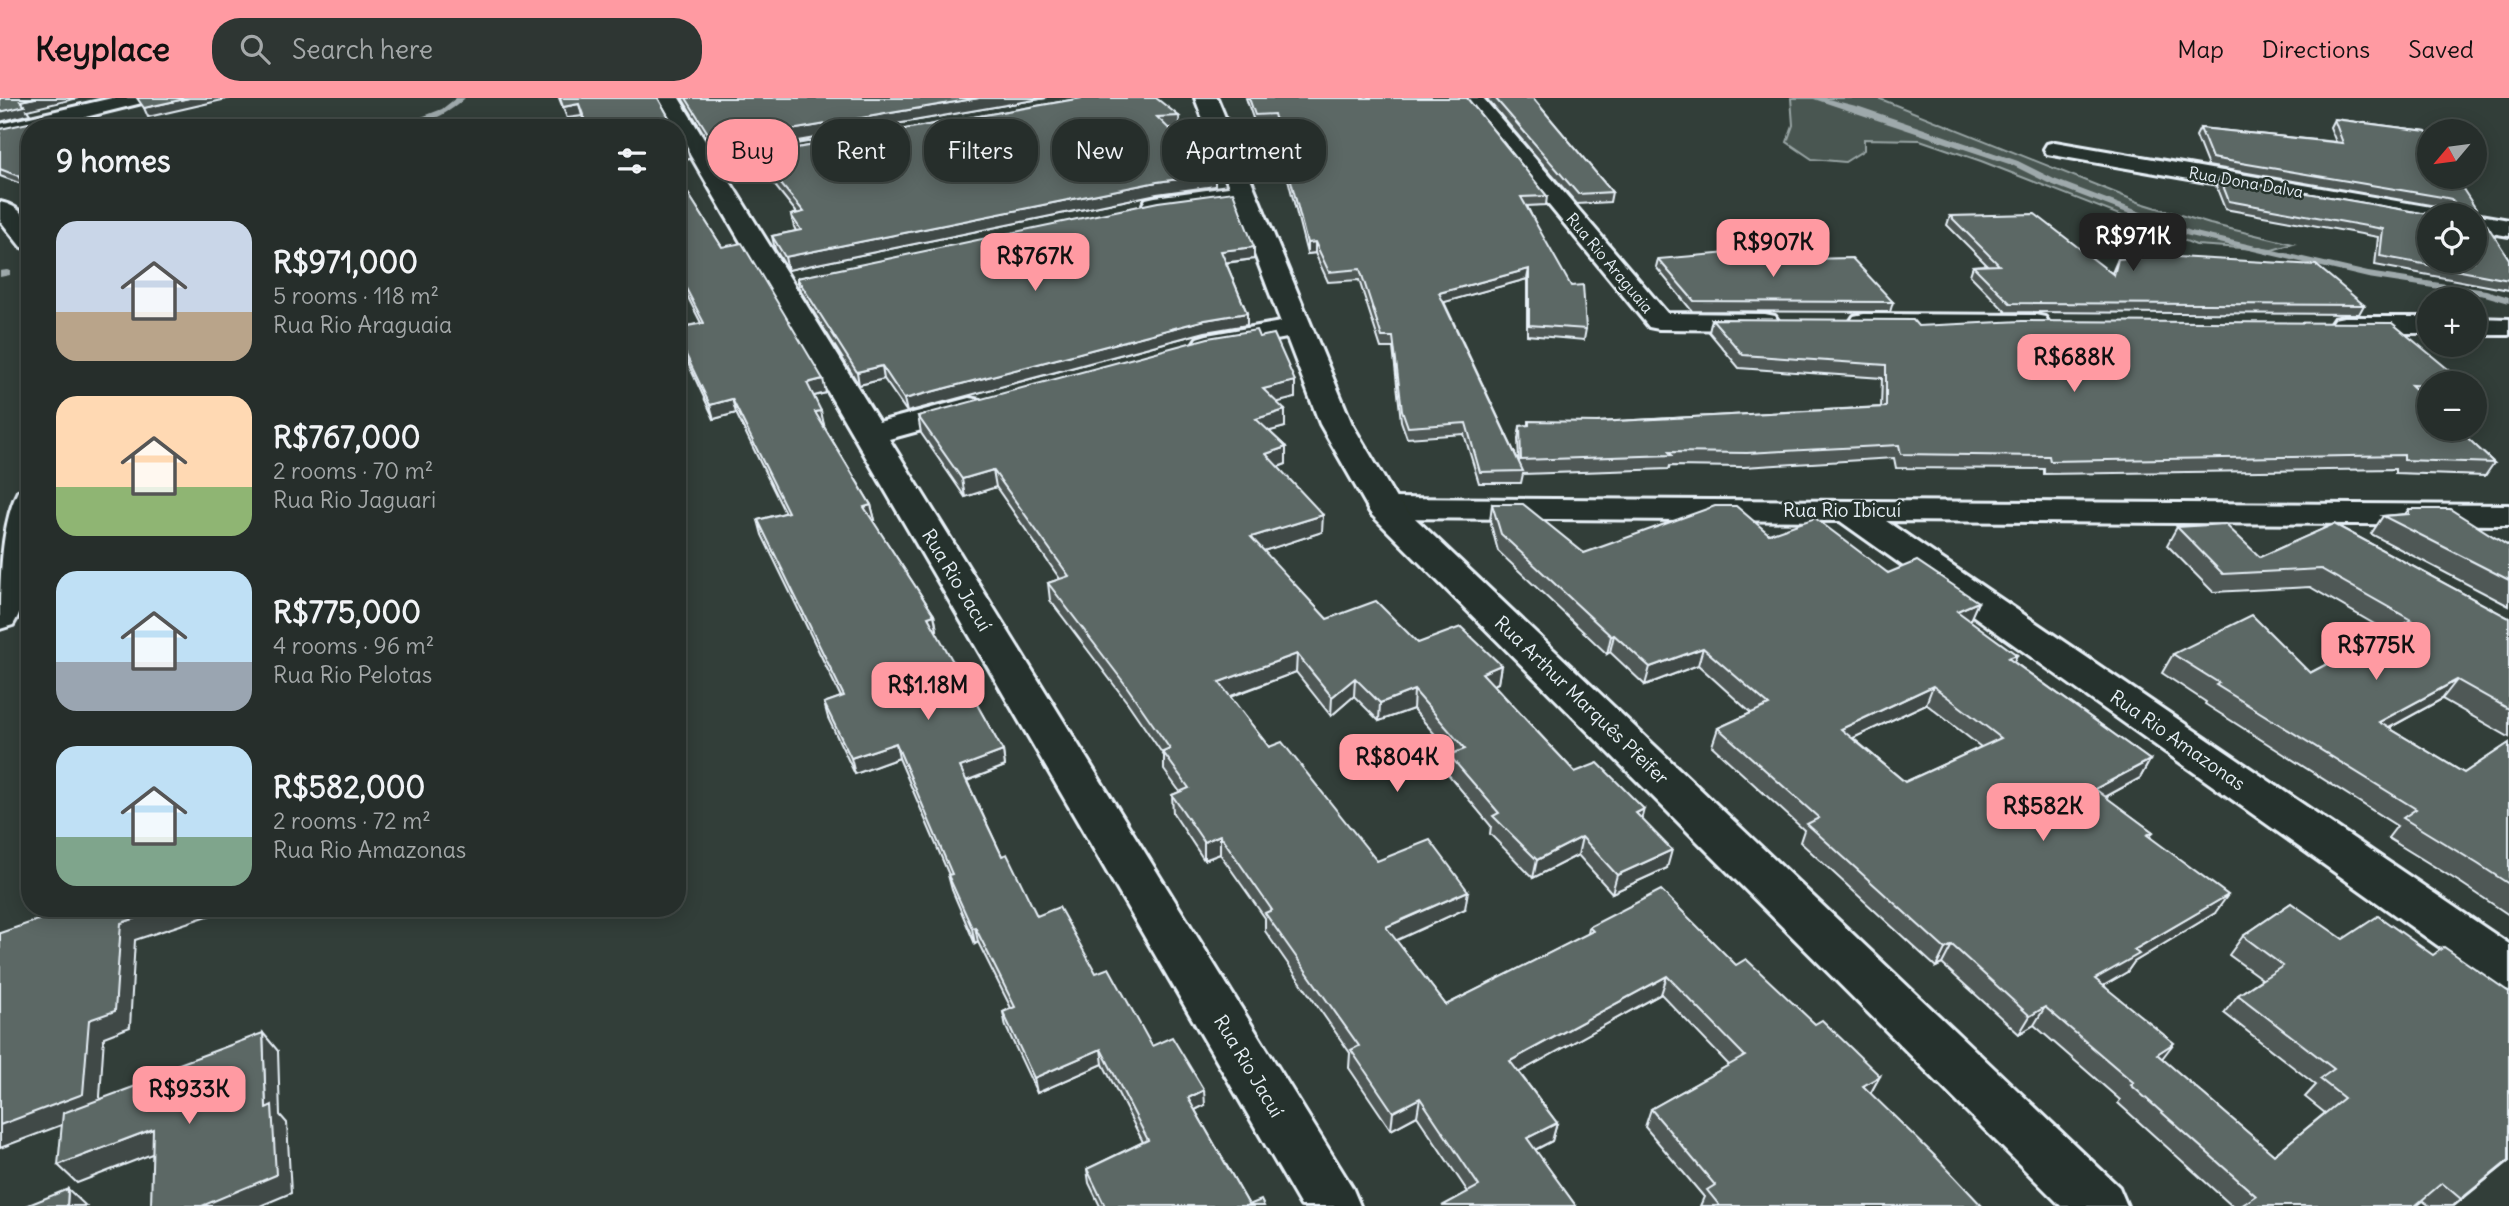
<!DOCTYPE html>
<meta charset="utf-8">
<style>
:root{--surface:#262e2b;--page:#2e3633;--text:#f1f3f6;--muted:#a4a8a9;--line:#424a47;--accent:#ff9aa2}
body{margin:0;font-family:Delius,sans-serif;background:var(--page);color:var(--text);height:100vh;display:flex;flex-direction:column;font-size:26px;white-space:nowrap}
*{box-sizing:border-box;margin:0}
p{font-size:23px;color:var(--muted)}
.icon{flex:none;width:38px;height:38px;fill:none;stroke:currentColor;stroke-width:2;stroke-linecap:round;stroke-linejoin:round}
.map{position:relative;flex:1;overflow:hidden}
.side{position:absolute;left:21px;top:21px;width:665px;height:798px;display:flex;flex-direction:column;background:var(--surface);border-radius:28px;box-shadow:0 4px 18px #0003,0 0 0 2px var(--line)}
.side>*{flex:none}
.top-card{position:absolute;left:707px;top:21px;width:665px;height:63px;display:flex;gap:14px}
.needle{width:46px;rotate:241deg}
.fabs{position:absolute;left:2417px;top:21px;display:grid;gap:14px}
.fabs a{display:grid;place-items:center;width:70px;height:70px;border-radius:50%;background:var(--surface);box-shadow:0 4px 18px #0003,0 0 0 2px var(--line);font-size:35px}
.price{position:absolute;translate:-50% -60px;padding:0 16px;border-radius:14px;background:var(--accent);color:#111;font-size:23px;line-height:46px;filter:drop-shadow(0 2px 4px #0008)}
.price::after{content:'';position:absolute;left:50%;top:42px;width:21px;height:16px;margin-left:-10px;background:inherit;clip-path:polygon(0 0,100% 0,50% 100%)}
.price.active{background:#222;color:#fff}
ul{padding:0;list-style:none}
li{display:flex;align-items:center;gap:21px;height:175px;padding:0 35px}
li span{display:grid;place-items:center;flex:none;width:196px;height:140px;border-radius:21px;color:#555}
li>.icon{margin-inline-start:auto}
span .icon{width:84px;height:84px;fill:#fffc;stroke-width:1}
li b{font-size:30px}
h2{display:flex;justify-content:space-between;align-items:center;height:84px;padding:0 35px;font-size:30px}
.tag{padding:0 24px;border-radius:28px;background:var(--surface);box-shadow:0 4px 18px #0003,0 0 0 2px var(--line);font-size:24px;line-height:63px}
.tag.active{background:var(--accent);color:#111}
header{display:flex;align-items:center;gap:42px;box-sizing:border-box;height:98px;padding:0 35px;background:var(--accent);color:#111}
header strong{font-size:33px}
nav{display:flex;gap:38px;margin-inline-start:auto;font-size:24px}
.search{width:490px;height:63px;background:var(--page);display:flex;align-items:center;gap:18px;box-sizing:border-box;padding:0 24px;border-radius:28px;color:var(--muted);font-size:26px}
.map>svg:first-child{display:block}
.green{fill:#495651;stroke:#98a4a4;stroke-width:2}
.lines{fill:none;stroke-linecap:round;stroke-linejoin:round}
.stream{fill:#9ea9ab;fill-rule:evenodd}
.street-casing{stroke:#e8f1f8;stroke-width:6}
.secondary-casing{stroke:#e8f1f8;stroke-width:6}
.street{fill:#26332d;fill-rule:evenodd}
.secondary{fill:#26332d;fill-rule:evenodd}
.wall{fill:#4f5957;stroke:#e8f1f8;stroke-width:2;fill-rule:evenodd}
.shaded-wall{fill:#404947;stroke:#e8f1f8;stroke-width:2}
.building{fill:#5c6865;stroke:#e8f1f8;stroke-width:2;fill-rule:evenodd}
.labels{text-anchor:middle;stroke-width:5;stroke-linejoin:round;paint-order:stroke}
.far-street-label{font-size:16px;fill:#e8f1f8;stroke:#26332d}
.street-label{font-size:19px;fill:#e8f1f8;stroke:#26332d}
</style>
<header>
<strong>Keyplace</strong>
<div class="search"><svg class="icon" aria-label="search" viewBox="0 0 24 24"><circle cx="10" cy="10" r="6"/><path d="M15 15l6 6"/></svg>Search here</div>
<nav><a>Map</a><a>Directions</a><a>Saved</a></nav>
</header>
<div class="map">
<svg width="2509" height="1108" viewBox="0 0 2509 1108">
<rect width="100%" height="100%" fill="#323e39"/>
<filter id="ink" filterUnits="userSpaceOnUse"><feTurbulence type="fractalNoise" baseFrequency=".0143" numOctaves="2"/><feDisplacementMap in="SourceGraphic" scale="14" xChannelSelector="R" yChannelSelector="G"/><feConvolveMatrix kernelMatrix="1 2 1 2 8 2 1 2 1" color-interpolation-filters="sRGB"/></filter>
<g filter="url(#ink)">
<!-- green -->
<path class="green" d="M1791,0H1878L2141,105L2210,126L2293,146L2272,152L2196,147L1981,63L1920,42L1864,41V52L1845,64L1812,61L1787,44L1793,27Z"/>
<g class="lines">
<!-- stream -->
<g class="stream">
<path d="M456,0H465C447,18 418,30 393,30L442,11Z"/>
<path d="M1811,0H1824L1860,9L2018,63L2054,81L2191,133L2368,174L2486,192L2509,199V205L2485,198L2368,180L2185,137L2048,85L2012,67Z"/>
<path d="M7,172L10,173V177L0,179V173Z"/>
</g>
<!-- street casing -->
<g class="street-casing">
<g id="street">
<path d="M112,0H150L146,4L41,30H30V33L0,40V26Z"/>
<path d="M657,0H679L716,61L808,45L816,47L819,52L816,57L808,59L724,74L879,324L969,300L980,302L984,309L980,316L889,341L1352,1089L1360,1108H1301L677,34V30H675Z"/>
<path d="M1461,0H1483L1667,215L1765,216L1775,218L1779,224L1775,230L1765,232L1659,231L1649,229Z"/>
<path d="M2055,44L2437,110L2446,112L2449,117H2429V123L2047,56L2044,51L2047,46Z"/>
<path d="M1243,87L1252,89L1255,94L1252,99L1155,113L1146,111L1143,106L1146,101L1155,99Z"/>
<path d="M0,104C27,110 30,127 30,152L21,149L0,122Z"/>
<path d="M2474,116L2509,122V138L2474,132V117H2471Z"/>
<path d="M1864,216L2035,217L2045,219L2049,225L2045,231L2035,233L1864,232L1854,230L1850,224L1854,218Z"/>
<path d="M2344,219H2429V235H2344L2334,233L2330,227L2334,221Z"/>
<path d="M2474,220L2509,221V237H2474Z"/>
<path d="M1298,221L1308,224L1312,230L1308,236L1207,255L1197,252L1193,246L1197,240L1207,237Z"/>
<path d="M30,390C30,431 36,492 13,527L0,531C0,489 0,428 18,393Z"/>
<path d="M1384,400L2509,407V427L1886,423L2509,846V892L2492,886L1840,423L1384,420L1372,417L1367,410L1372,403Z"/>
</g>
</g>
<!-- secondary casing -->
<g class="secondary-casing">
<path id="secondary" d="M1195,0H1217L1352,326L1398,404L2119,1089L2127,1108H2061L1372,417L1320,326Z"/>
</g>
<!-- street -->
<use href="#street" class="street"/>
<!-- secondary -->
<use href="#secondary" class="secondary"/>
</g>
<!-- wall -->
<g class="wall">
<path d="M559,0H658L675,30H587L582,18L567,20Z"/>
<path d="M682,0H1046L717,57Z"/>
<path d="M1082,0L1179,18L1180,30H1168L1215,88L1157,96L788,172L775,151L772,138L796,133L794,129L791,117L797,115L760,69L757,57Z"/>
<path d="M1246,0H1467L1547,98L1546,107L1527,108L1586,231L1584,242L1527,237V181L1444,204L1519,364L1518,341L1520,328L1881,309L1882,280L1739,270L1709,234L1712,221L1918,228L2429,285V302H2426L2494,365L2485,378L2395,375V371L2044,376V371L1896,370L1894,360L1744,369L1670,368L1669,371L1523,376L1521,385H1479L1464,336L1407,340L1401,323L1393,250H1381L1359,182L1328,184L1315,155L1307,156L1274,26H1255Z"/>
<path d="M1486,0H1533L1612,94L1610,104L1577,106Z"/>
<path d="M2334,21L2426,33L2477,125L2509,161V192L2375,167L2378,139L2225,111L2216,88L2220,80L2433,117L2447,110L2208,68L2196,38L2200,30L2336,44L2330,29Z"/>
<path d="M0,31L24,87L0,78Z"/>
<path d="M677,78L722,149L826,295L814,298L824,327H823L871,407L875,422H872L934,517L937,532L935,533L1003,653L1005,668L967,683L1002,758L1037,818L1096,875L1152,948L1205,1007L1195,1012L1249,1107L1264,1108H1100L1089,1085L1087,1071L1143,1044L1103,966L1037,995L1006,929L1003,914L1011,910L978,844L975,846L952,792L948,777H949L899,660L855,676L828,620L824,605L841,599L762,437L758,422L785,415L736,315L714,321L677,242V230L701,225L677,178Z"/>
<path d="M1950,118L2112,175L2118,161L2364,207L2359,216L2006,214L1970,177L1973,168L1987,167L1947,127Z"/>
<path d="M1254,161L1226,165L1247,215V227L1205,234L907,314L884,281L859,287L800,192L797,180Z"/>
<path d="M1658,161L1761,162L1893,204L1890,214L1692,213L1656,169Z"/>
<path d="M1259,239L1295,283V300L1277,304L1285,329L1269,333L1286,349V366L1278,369L1322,434L1263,453L1327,521L1501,567L1498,585L1494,587L1575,674L1642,721L1667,770L1612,795L1578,757L1533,780L1490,736L1491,728L1447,675L1449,657L1452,656L1413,611L1379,623L1354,598L1331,618L1296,574L1230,599L1269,649L1377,763L1465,811L1396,842L1446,907L1588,836L1589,829L1736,867L1815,926L1880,978L1870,996L1982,1108H1700L1704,1099L1645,1029L1651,1011L1729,967L1661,896L1519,974L1557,1025L1552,1043L1535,1052L1576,1108L1468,1094L1417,1018L1391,1032L1349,970L1350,955L1265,833V820L1220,756L1204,762L1173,715L1172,697L1180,694L1164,672V658L1127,604L1050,502L1048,485L1060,481L996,389L965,399L921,335L918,318Z"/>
<path d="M1492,406L1584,455L1769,436L1978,504L1969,522L2014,564L2150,662L2140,680L2105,699L2153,734L2150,739L2215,815L2134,864L2127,874L2104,887L2162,961L2274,1057L2325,1015L2305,999L2316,987L2224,915L2238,897L2262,881L2229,857L2243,838L2291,805L2509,1063L2454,1108H2430L2423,1103L2417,1108H2232L2118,1005L2120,1002L2034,927L2019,936L1942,866L1936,869L1800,744L1804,732L1712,648L1718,630L1751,615L1698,567L1645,587L1610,554L1607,556L1498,453L1490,423ZM1926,606L1981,649L1905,684L1853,640Z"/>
<path d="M2409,411L2507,447L2509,446V508L2371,436L2383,418L2405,416Z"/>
<path d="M2334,426L2509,520V639L2442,601L2389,630L2464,675L2509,645V817L2461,785L2388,740L2397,728L2205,606L2206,604L2162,575L2173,556L2310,575L2388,534L2310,489L2213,494L2167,447L2177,429L2260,459Z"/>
</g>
<!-- shaded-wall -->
<g class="shaded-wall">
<path d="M35,0H78L27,12L30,16L0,24V14L20,3Z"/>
<path d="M189,0H231L148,19L144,10Z"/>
<path d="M979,0H1046L717,57L714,45Z"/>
<path d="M579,6L582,18L567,20L563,9Z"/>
<path d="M687,50L690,61L677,64V51Z"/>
<path d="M30,74V85L24,87L18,78Z"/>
<path d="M1215,76V88L1157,96L788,172L785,159L1157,84Z"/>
<path d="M1315,144V155L1307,156V145Z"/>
<path d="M1254,149V161L1221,165V153Z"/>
<path d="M1529,171L1527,181L1438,206L1439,195Z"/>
<path d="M1247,215V227L1205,234L907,314L904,301L1205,222Z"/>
<path d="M882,268L884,281L859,287L857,274Z"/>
<path d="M823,281L826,295L810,299L807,285Z"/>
<path d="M1295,283V300L1263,308V291Z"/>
<path d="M732,301L736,315L714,321L710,307Z"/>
<path d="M1285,312V329L1256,337V321Z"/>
<path d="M821,313L824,327L819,328L815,314Z"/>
<path d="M1286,349V366L1266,373V356Z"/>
<path d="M993,372L996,389L965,399L962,381Z"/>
<path d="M871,407L875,422L867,424L864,409Z"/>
<path d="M1323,417L1322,434L1251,457V439Z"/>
<path d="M1978,504L1970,522L1949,531L1957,513Z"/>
<path d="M934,517L937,532L931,534L928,519Z"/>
<path d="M1614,537L1610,554L1607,556L1611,538Z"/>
<path d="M1703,550L1698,567L1645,587L1650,569Z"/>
<path d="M1297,556L1296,574L1220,602L1219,584Z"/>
<path d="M2017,557L2009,574L2008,560Z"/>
<path d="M1501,567L1498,585L1479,593L1482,575Z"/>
<path d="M1355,580L1354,598L1331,618L1332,599Z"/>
<path d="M2457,582L2442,601L2365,643L2379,624Z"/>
<path d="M1933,588L1926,606L1834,649L1841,631Z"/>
<path d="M1414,592L1413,611L1379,623L1380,605Z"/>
<path d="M896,645L899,660L855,676L851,660Z"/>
<path d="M1003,653L1005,668L963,684L960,669Z"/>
<path d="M2150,662L2140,680L2085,710L2095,691Z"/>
<path d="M1644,711L1639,730L1636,715Z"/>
<path d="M1220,737V756L1204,762V744Z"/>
<path d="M1582,739L1578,757L1533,780L1537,762Z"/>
<path d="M1672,752L1667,770L1612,795L1617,777Z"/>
<path d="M1468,793L1465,811L1384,848L1386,829Z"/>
<path d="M2228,797L2215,815L2134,864L2127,874L2084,899L2095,881L2134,852Z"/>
<path d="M167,810H232L135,842L130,929L104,939L99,1013L0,1050V1027L89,922L121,825Z"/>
<path d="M975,829L978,844L975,846L972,830Z"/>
<path d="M1952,847L1942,866L1936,869L1945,851Z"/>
<path d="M1667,878L1661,896L1507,981L1510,963Z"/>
<path d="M2045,909L2034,927L2019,936L2030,918Z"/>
<path d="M263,935L278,953L280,1017L287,1025L291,1095L260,1108H202L266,1010Z"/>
<path d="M2174,945L2160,963L2157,956Z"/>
<path d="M1101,951L1103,966L1037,995L1034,980Z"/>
<path d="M1880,978L1870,996L1863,988Z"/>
<path d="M1204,992L1205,1007L1189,1015L1188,1000Z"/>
<path d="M1420,1000L1417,1018L1391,1032L1393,1014Z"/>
<path d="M1557,1025L1552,1043L1523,1058L1527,1040Z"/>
<path d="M153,1031L170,1049L77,1085L58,1067Z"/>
<path d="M2509,1062V1063L2453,1108L2461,1101Z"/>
<path d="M68,1091L86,1108H67Z"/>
</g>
<!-- building -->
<g class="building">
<path d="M0,0H35L20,3L25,8L0,14Z"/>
<path d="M137,0H189L144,10Z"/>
<path d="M560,0H658L675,30H588L579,6L563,9Z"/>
<path d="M686,0H979L714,45Z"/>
<path d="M1082,0H1156L1179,18L1157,19L1215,76L1157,84L785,159L772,138L801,132L791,117L804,114L757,57Z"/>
<path d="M1249,0H1467L1547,98L1521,99L1571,188L1583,187L1586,231L1529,227V171L1439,195L1523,373L1480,374L1466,325L1408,329L1402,312L1393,239H1382L1360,171L1329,174L1315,144L1307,145L1274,16L1255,17Z"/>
<path d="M1495,0H1533L1612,94L1578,96Z"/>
<path d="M2334,21L2426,33L2429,38V79H2455L2476,111L2477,125L2487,127L2509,161V182L2380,158L2383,131L2229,103L2220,80L2433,117L2437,111L2457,109L2451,101L2442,99L2212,60L2200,30L2343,45ZM2429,117H2474V163H2429Z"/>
<path d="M42,22L50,30H30V74L18,78L0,71V31Z"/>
<path d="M677,33L687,50L677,51Z"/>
<path d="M677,78L722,149L742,145L823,281L807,285L821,313L815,314L871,407L864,409L934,517L928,519L1003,653L960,669L1002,758L1007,756L1037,818L1059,809L1096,875L1109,870L1152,948L1172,939L1204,992L1188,1000L1249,1107L1261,1102L1264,1108H1105L1087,1071L1148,1042L1101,951L1034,980L1003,914L1015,909L975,829L972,830L948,777L952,776L896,645L851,660L824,605L844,598L758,422L788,414L732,301L710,307L677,238V230L704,225L677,173Z"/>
<path d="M1233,94L1254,149L1221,153L1247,215L1205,222L904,301L882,268L857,274L797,180L1158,104Z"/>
<path d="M2035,116L2114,177L2118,161L2159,158L2316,167L2364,207L2010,205L1973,168L1999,167L1950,118Z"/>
<path d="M1752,153L1761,162L1852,160L1893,204L1694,203L1658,161Z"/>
<path d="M1712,221L1913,222L1918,228L2022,223L2392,225L2465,285H2429V288L2411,287L2429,304V331H2458L2494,365L2404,362V357L2050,363L2049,358L1901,356L1899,347L1747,355L1669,354L1672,357L1521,362L1520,328L1529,327V323L1598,324L1886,309V267L1743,257Z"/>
<path d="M1256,232L1259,239L1274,236L1295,283L1263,291L1285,312L1256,321L1286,349L1266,356L1323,417L1251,439L1327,521L1376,503L1418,545L1461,529L1501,567L1482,575L1575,674L1598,665L1644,711L1636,715L1672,752L1617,777L1582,739L1537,762L1493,718L1499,715L1449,657L1465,651L1414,592L1380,605L1355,580L1332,599L1297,556L1219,584L1269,649L1282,644L1377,763L1430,742L1468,793L1386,829L1446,907L1593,833L1589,829L1661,792L1736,867L1746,861L1815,926L1822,922L1880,978L1863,988L1937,1060L1982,1108H1717L1719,1107L1707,1092L1715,1087L1651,1011L1745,958L1667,878L1510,963L1557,1025L1527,1040L1576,1108H1442L1479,1088L1420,1000L1393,1014L1351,952L1359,948L1265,815L1272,812L1220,737L1204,744L1172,697L1189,690L1163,654L1170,651L1125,586L1048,485L1069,478L993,372L962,381L918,318L1208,240Z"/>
<path d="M1492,406H1523L1584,455L1715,408H1736L1769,436L1815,420L1888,475L1917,463L1978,504L1957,513L2017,557L2008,560L2150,662L2095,691L2153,734L2147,737L2228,797L2134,852L2139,856L2095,881L2174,945L2157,956L2274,1057L2344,1000L2320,981L2334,971L2238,897L2283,868L2243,838L2291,805L2343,841L2378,818L2433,857L2444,849L2509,894V1062L2461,1101L2442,1085L2415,1108H2241L2256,1098L2131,987L2134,985L2045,909L2030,918L1952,847L1945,851L1807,726L1819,720L1718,630L1769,607L1703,550L1650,569L1614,537L1611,538L1501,436ZM1933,588L2001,640L1905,684L1841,631Z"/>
<path d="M2409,411H2450L2507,447L2509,446V482L2383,418L2409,416Z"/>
<path d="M2225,426L2260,459L2334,426L2509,520V611L2457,582L2379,624L2464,675L2509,645V786L2478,766L2403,720L2416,711L2216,587L2219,585L2173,556L2252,517L2310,575L2411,522L2321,471L2223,476L2177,429Z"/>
<path d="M48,810H167L121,825L115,913L89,922L83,996L0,1027V835L47,819Z"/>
<path d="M263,935L266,1010L272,1007L276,1077L202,1108H151L153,1031L58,1067L63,1015L163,978V972Z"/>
<path d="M68,1091L67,1108H26Z"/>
</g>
</g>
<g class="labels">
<!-- far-street labels -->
<g class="far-street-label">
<text transform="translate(2246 84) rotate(10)" y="6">Rua Dona Dalva</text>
<text transform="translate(1610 165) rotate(50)" y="6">Rua Rio Araguaia</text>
</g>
<!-- street labels -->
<g class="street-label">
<text x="1842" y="419">Rua Rio Ibicuí</text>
<text transform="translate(957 482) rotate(59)" y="7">Rua Rio Jacuí</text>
<text transform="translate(1582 602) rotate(44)" y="7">Rua Arthur Marquês Pfeifer</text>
<text transform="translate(2178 642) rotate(35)" y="7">Rua Rio Amazonas</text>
<text transform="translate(1249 968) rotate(59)" y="7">Rua Rio Jacuí</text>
</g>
</g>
</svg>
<div class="fabs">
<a><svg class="needle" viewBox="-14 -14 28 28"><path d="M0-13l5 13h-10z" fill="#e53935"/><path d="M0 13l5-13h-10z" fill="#a4a8a9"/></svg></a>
<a><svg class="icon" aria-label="locate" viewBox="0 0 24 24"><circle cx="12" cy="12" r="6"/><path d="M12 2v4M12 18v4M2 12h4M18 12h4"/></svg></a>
<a>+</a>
<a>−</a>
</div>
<b class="price active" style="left:2133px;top:175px">R$971K</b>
<b class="price" style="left:1773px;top:181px">R$907K</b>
<b class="price" style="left:1035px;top:195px">R$767K</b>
<b class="price" style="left:2074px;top:296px">R$688K</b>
<b class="price" style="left:2376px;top:584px">R$775K</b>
<b class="price" style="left:928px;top:624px">R$1.18M</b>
<b class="price" style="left:1397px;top:696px">R$804K</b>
<b class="price" style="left:2043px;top:745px">R$582K</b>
<b class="price" style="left:189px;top:1028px">R$933K</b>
<div class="top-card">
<a class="tag active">Buy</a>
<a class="tag">Rent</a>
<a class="tag">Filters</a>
<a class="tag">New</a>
<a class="tag">Apartment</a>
</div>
<section class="side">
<h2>9 homes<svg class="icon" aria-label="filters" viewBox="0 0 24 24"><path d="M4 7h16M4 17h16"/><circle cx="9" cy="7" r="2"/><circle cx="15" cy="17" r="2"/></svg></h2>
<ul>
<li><span style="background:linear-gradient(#c9d6e8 65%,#b9a48a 0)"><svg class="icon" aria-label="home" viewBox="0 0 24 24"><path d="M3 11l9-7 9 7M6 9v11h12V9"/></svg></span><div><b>R$971,000</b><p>5 rooms · 118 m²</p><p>Rua Rio Araguaia</p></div></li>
<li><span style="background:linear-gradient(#ffd9b3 65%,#8fb573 0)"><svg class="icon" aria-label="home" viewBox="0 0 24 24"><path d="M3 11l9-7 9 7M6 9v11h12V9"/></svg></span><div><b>R$767,000</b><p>2 rooms · 70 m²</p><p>Rua Rio Jaguari</p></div></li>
<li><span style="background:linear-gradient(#bfe0f5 65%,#9aa5b1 0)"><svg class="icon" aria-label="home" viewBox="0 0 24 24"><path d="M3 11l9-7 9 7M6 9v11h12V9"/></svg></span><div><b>R$775,000</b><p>4 rooms · 96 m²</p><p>Rua Rio Pelotas</p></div></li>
<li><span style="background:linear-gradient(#bfe0f5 65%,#7fa58c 0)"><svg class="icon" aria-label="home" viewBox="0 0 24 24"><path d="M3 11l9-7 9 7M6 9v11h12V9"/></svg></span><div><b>R$582,000</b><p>2 rooms · 72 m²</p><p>Rua Rio Amazonas</p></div></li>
</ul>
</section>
</div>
